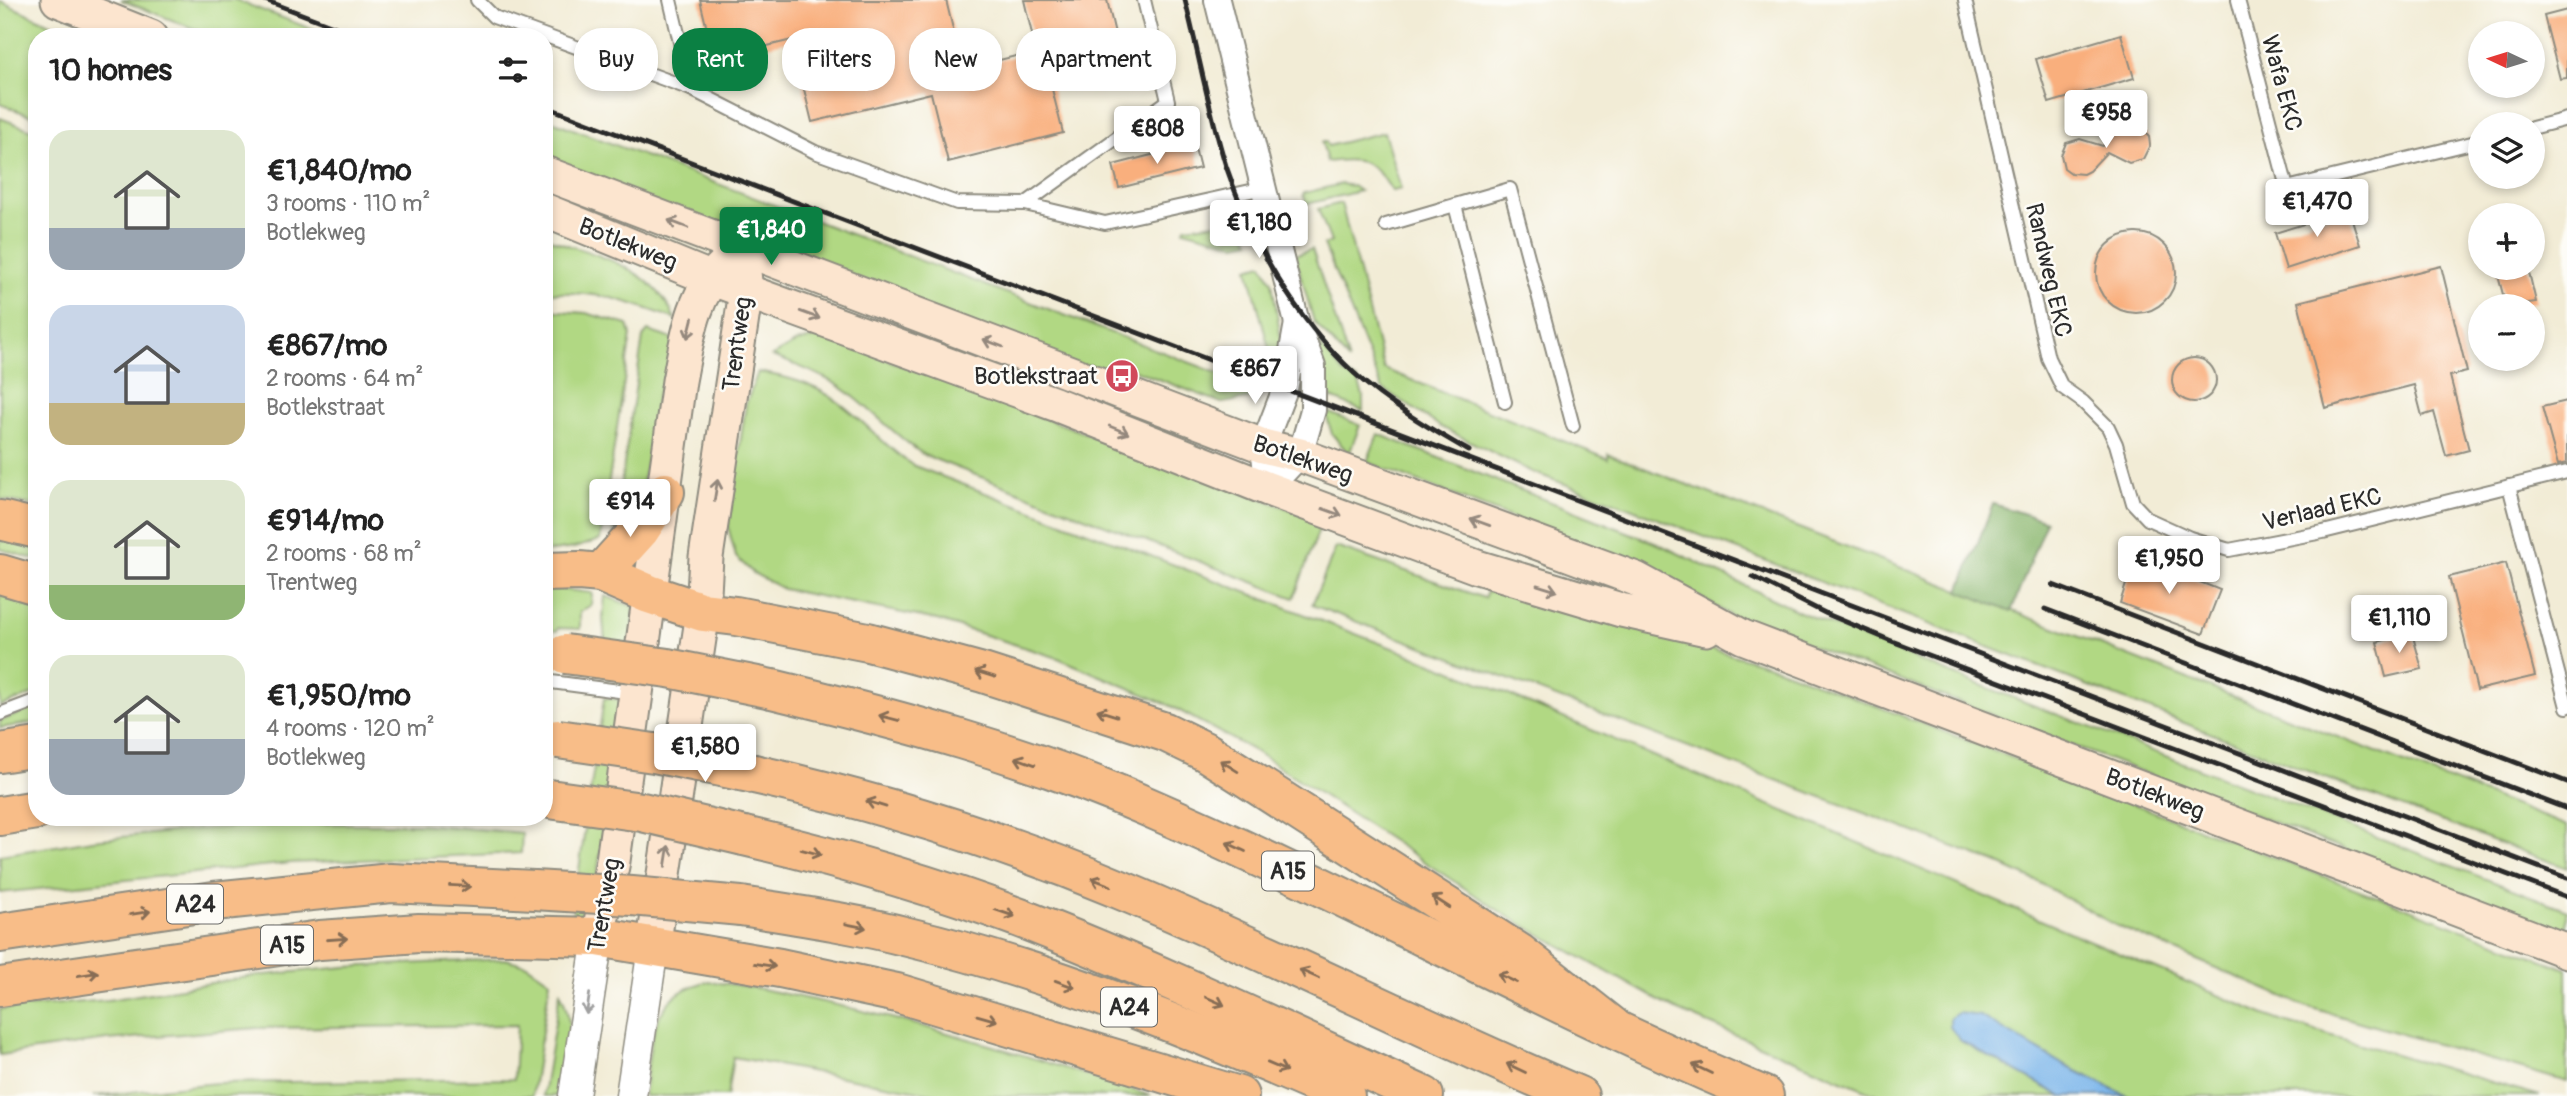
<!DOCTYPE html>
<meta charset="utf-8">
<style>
:root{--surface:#fff;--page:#f2f2f2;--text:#222;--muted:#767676;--accent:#0b8043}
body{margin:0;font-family:Pangolin,sans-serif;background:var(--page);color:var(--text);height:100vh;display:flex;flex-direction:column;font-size:26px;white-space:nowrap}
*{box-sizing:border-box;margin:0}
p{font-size:23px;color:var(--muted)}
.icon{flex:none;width:38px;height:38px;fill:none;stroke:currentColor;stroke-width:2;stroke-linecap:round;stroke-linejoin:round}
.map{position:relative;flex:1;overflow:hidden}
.sheet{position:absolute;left:28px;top:28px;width:525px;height:798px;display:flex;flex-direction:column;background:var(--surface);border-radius:28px;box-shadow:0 4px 10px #0003}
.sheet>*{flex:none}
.guide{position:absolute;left:574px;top:28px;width:665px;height:63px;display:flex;gap:14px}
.needle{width:46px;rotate:274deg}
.fabs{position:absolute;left:2468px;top:21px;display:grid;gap:14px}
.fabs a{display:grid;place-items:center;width:77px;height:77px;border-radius:50%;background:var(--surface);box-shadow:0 4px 10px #0003;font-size:35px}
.price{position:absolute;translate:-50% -60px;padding:0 16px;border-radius:7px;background:#fff;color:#222;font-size:23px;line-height:46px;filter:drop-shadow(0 2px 4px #0008)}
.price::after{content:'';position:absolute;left:50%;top:42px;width:21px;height:16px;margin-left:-10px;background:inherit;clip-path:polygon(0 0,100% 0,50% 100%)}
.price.active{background:var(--accent);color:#fff}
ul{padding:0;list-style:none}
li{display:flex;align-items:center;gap:21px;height:175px;padding:0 21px}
li span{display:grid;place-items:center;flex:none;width:196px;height:140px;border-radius:21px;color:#555}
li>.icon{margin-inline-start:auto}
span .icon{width:84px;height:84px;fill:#fffc;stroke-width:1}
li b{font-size:30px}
h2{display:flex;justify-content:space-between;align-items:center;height:84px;padding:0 21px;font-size:30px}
.pill{padding:0 24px;border-radius:28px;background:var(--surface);box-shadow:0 4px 10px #0003;font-size:24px;line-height:63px}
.pill.active{background:var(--accent);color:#fff}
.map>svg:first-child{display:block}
.green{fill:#b1d883;stroke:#6e8257;stroke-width:2}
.forest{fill:#8cb871;stroke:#5c724e;stroke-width:2}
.water{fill:#78b4ea;stroke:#52708a;stroke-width:2}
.building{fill:#f9af7d}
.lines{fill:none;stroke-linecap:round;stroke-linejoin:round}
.service-casing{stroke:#8e8c80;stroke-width:16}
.minor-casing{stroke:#8e8c80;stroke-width:28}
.tertiary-casing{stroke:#8e8c80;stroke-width:33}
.secondary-casing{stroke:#8e8c80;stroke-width:37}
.motorway-casing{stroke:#8e8c80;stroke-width:42}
.service{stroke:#fff;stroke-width:12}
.minor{stroke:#fff;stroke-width:24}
.tertiary{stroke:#fff;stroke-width:30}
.secondary{stroke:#fce5cf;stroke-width:33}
.motorway{stroke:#f8bd88;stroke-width:38}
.rail{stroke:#2b2b2b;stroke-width:5}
.motorway-bridge-casing{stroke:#8e8c80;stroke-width:42;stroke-linecap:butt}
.motorway-bridge{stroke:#f8bd88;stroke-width:38}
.oneway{stroke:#94887d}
.oneway2{stroke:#876d55}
.oneway3{stroke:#a0a0a0}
.labels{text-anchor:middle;stroke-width:5;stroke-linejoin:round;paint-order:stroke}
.shield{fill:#fdfcf7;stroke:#6a6a68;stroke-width:2}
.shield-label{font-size:23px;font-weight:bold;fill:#2b2b2b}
.street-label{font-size:24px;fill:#2b2b2b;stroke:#fdfcf7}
.poi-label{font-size:24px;fill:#2b2b2b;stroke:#fdfcf7;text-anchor:end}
</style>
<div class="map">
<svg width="2567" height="1096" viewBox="0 0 2567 1096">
<rect width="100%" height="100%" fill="#fdfcf7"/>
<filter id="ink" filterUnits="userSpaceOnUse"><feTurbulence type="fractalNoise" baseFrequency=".0143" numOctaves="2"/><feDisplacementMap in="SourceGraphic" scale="14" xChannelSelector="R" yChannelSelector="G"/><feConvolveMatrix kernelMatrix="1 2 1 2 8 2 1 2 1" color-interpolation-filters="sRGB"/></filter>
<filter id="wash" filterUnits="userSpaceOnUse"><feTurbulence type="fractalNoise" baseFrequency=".00686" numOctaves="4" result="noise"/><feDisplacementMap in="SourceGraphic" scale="28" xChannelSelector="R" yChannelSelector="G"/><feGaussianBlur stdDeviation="1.57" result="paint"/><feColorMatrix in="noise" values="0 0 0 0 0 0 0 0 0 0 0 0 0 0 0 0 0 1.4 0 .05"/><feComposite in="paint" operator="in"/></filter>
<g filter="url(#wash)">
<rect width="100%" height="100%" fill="#f2ecd6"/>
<!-- green -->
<g class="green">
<path d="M121,0H236L332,37H215Z"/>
<path d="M0,1L78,37H37V118L0,104Z"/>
<path d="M0,118L37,132V506L0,499Z"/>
<path d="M544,118L1249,385L1262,387L1256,397L1222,403L1121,365L1118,371L1059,361L544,163Z"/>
<path d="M1384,132L1401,189L1392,191C1373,160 1361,157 1327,162L1322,142H1326L1328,146Z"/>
<path d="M1341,184L1353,186L1360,191L1307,204L1303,195L1304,193Z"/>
<path d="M1341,203L1384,369L1608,459V454L2567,826V868L2331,780L1625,506L1532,472L1441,427L1382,388L1324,245L1331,242L1318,209Z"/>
<path d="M1216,223C1230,224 1244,228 1250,241L1236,244L1184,230L1185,227Z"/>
<path d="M544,237C594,255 653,265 675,319C624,300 600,291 544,293Z"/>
<path d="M1312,249L1349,361L1314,322L1295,255Z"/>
<path d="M1262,264L1272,282L1283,353L1276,376L1248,268Z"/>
<path d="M544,310L586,313L628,325L631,335L600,540L574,548L544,552Z"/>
<path d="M648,331L678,341C675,363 664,376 657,396C655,404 655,414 653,423C646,466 645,498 614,531L643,337Z"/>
<path d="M813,338H829L1322,521L1294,598L924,455C897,437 875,413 849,393C827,376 798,366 772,356L797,342Z"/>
<path d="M1318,343L1345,374L1358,381L1363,396V411L1326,396Z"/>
<path d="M758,372C777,376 797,379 815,388C853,406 878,442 912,465L1445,668L2277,1020L2540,1096H2127L2064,1065L1961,1041L2061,1096H1881L1849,1083L1674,1009L1507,916L1258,753L1169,705L1058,658L937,620L783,589L753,573L736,557L728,527L746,404Z"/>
<path d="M1325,411L1360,425L1349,454L1332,434Z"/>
<path d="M1378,434L1663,546L1800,612L1962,678L2567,910V934L1730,615L1661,575L1367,462Z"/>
<path d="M0,533L37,540V560L0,549Z"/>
<path d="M1336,547L1484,598L1487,591L1534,597L1774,667L2567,969V1082L2305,1006L2115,925L2036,881L1999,864L1312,605Z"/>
<path d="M0,585L37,596V693L0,706Z"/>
<path d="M544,587L592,593L591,605L580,612V629L558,628L557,631L544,630Z"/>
<path d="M605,596L635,607L627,678L607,669L603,618Z"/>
<path d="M604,698L624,700L590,920L571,925Z"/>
<path d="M37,707V722L0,728V721Z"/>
<path d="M309,824H421L522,833L521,853L291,863L0,893V855L92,840L199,829Z"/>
<path d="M505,959L527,965L550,981L532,1096H93L216,1083L514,1079L517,1025L257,1028L107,1040L0,1055V1009L108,1000L254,976L345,967Z"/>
<path d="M707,982C746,984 784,994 823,1002C934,1026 1042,1060 1151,1096H945L733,1057L727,1096H644C651,1048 648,993 707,982Z"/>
<path d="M560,992C576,1024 571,1064 556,1096H543Z"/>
</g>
<!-- forest -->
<path class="forest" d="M1993,504L2046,521L2011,612L1959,591Z"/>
<!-- water -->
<path class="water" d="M1958,1013L1980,1016L2064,1065L2127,1096H2061L1961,1041L1950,1027V1018Z"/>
<g id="blocks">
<!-- building -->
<g class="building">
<path d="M700,0H946L959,54L967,52L971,67L1036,51L1024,0H1107L1118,46L1046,65L1063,133L948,162L931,93L812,122L792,40L714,59Z"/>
<path d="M2567,10V78L2560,79L2544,16Z"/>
<path d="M2121,34L2134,78L2049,103L2036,59Z"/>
<path d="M2127,124L2139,126L2149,137L2150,145L2143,159L2129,163L2107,152L2089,171L2083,174L2071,173L2064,168L2061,155L2066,143L2080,139L2103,146L2118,129Z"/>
<path d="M1194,144L1200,168L1119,188L1113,165Z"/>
<path d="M2349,210L2360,245L2286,269L2275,233Z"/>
<circle cx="2136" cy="273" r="40"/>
<path d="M2441,266L2467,372L2450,376L2469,450L2446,456L2434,412L2422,416L2414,385L2325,408L2298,302Z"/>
<path d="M2496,268H2528L2536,302L2506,306Z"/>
<circle cx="2194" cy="380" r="22"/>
<path d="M2567,401V463L2558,465L2542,407Z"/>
<path d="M2135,556L2220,590L2203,634L2120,603Z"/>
<path d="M2506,563L2535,676L2477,690L2449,577Z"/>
<path d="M2412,633L2422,669L2386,677L2377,642Z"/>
</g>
</g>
</g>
<g filter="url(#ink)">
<use href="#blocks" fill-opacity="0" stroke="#8e8c80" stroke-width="2"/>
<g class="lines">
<!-- service casing -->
<g class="service-casing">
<g id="service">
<path d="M477,0L494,17L691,89L815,152L957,203L1025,204L1105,223L1264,188"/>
<path d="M670,0L691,89"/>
<path d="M1965,0L2048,358L2062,387L2083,402L2108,427L2116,444L2133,503L2148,519L2190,538L2229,550L2323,532L2567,472"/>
<path d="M2238,0L2287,188L2480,141"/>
<path d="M2532,128L2567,119"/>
<path d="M1025,204L1168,101L1144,0"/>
<path d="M1455,205L1505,402"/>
<path d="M1386,225L1510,189L1573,426"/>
<path d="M2509,486L2567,707"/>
<path d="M544,681L634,693"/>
<path d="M0,714L37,700"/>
</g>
</g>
<!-- minor casing -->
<g class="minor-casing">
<g id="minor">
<path d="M1217,0L1297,323L1313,366V410L1300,455L1268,489"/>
<path d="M1268,489L1263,446L1285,389L1297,323"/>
</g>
</g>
<!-- tertiary casing -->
<g class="tertiary-casing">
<g id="tertiary">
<path d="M574,1096L598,937"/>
<path d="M631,1096L653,948"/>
</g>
</g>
<!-- secondary casing -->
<g class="secondary-casing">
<g id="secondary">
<path d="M58,0L151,37"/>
<path d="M544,173L1263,446L1300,455L1636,579L1743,637L2567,951"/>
<path d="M544,210L710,278L1055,404L1268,489L1477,567L1621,610L1706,629"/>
<path d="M598,937L613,861L679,381C687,340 692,294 725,264"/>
<path d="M653,948L703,612L706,557L746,291L744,272"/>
</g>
</g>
<!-- motorway casing -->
<g class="motorway-casing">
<g id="motorway">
<path d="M0,520L37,529"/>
<path d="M544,572L579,571L601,573L649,594L703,612L736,616L868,642L983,673L1165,732L1206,752L1247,778L1519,953L1613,1027"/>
<path d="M601,573L640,530L665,492"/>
<path d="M0,574L37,585"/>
<path d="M772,689C900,720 1027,754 1148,807C1356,897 1555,1009 1764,1096"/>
<path d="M0,753L37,747"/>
<path d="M754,774C879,802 1002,840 1121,890C1275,954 1425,1031 1579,1096"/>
<path d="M0,816L37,810"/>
<path d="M744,836C838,858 930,884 1020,918C1157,971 1290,1035 1424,1096"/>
<path d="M741,906C797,915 853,923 908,937C1059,973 1203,1034 1345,1096"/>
<path d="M0,933L214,901L391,883L534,890"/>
<path d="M0,987L320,940L419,933L598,937L780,968L897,993L1239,1096"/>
</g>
</g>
<!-- service -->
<use href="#service" class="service"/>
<!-- minor -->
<use href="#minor" class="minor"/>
<!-- tertiary -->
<use href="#tertiary" class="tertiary"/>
<!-- secondary -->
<use href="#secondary" class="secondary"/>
<!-- motorway -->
<use href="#motorway" class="motorway"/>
<!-- rail -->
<g class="rail">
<path d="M265,0L362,37"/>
<path d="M1185,0C1199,55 1209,112 1226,166C1252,243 1294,317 1354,373C1388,404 1429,428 1469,451"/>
<path d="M544,106L2567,878"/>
<path d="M1753,577L1827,614L1889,640L2567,897"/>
<path d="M2053,585L2567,782"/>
<path d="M2045,609L2567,809"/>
</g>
<!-- motorway-bridge casing -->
<g class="motorway-bridge-casing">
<g id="motorway-bridge">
<path d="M565,654L668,668L772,689"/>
<path d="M558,739L654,753L754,774"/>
<path d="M549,799L642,812L744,836"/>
<path d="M534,890L632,896L741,906"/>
</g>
</g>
<!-- motorway-bridge -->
<use href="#motorway-bridge" class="motorway-bridge"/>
</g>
<!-- one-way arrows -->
<defs><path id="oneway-shaft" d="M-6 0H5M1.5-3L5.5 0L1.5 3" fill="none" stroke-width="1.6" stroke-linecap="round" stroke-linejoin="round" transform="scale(1.75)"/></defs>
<g class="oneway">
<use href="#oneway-shaft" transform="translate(678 224) rotate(-159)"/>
<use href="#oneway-shaft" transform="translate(810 315) rotate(20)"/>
<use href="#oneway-shaft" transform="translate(690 328) rotate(104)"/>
<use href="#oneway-shaft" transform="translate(993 343) rotate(-159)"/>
<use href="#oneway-shaft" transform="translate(1119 430) rotate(22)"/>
<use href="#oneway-shaft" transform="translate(716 490) rotate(-81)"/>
<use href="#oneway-shaft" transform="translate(1332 512) rotate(20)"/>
<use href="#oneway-shaft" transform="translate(1480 522) rotate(-160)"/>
<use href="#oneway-shaft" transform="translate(1547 588) rotate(17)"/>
<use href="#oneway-shaft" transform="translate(667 856) rotate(-81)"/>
</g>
<g class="oneway2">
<use href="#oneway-shaft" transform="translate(985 674) rotate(-163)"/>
<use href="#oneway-shaft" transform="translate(1107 713) rotate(-163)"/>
<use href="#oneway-shaft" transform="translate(889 718) rotate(-165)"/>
<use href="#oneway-shaft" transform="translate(1025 761) rotate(-160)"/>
<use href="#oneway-shaft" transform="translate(1229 766) rotate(-148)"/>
<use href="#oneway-shaft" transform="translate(876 804) rotate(-163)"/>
<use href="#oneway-shaft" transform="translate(1236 847) rotate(-155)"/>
<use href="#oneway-shaft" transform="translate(811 852) rotate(15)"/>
<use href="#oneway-shaft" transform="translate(1101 882) rotate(-159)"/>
<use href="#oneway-shaft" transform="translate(460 886) rotate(3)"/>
<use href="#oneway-shaft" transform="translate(1441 902) rotate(-147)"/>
<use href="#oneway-shaft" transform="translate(140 913) rotate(-9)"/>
<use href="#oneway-shaft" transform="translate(1005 913) rotate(19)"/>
<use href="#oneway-shaft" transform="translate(856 926) rotate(11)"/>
<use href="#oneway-shaft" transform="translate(337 939) rotate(-4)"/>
<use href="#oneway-shaft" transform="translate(765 965) rotate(9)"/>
<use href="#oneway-shaft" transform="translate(88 974) rotate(-9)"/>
<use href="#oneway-shaft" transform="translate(1309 974) rotate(-156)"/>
<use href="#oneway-shaft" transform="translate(1507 978) rotate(-155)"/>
<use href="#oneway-shaft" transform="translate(1065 984) rotate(20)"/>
<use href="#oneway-shaft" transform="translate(1215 1001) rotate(24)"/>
<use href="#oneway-shaft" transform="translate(987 1018) rotate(16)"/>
<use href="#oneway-shaft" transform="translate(1277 1067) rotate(23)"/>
<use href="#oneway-shaft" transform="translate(1516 1068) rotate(-155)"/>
<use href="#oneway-shaft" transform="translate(1702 1069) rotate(-155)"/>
</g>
<use class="oneway3" href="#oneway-shaft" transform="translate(588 1004) rotate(99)"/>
</g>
<!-- icons -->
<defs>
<g id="bus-disc" transform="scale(1.75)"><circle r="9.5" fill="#d1495b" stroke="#fdfcf7"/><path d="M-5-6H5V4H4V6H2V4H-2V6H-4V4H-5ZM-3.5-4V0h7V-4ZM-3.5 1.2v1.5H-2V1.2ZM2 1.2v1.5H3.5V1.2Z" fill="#fff"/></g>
</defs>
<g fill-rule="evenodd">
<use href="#bus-disc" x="1122" y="376"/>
</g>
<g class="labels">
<!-- shield labels -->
<g class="shield">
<rect x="1262" y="851.5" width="52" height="39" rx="5"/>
<rect x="167" y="884.5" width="56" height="39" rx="5"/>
<rect x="261" y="925.5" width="52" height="39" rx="5"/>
<rect x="1101" y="987.5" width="56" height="39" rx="5"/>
</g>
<g class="shield-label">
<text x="1288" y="879">A15</text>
<text x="195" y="912">A24</text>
<text x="287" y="953">A15</text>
<text x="1129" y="1015">A24</text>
</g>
<!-- street labels -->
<g class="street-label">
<text transform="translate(2282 83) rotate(75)" y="8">Wafa EKC</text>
<text transform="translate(628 244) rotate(22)" y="8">Botlekweg</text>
<text transform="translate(2049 270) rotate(77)" y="8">Randweg EKC</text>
<text transform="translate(737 344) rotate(-82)" y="8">Trentweg</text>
<text transform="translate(1303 459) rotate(19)" y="8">Botlekweg</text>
<text transform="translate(2322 509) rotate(-13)" y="8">Verlaad EKC</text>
<text transform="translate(2155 794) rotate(21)" y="8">Botlekweg</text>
<text transform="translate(604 905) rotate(-80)" y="8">Trentweg</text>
</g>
<!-- poi labels -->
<g class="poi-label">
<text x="1098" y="384">Botlekstraat</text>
</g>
</g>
</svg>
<div class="fabs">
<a><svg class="needle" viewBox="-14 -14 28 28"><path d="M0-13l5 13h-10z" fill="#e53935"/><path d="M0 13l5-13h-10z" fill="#767676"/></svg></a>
<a><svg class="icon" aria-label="layers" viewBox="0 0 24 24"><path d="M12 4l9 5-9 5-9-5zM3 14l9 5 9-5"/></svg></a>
<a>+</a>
<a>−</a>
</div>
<b class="price" style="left:2106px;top:150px">€958</b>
<b class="price" style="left:1157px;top:166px">€808</b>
<b class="price" style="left:2317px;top:239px">€1,470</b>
<b class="price" style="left:1259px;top:260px">€1,180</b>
<b class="price active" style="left:771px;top:267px">€1,840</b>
<b class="price" style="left:1255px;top:406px">€867</b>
<b class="price" style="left:630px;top:539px">€914</b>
<b class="price" style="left:2169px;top:596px">€1,950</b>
<b class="price" style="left:2399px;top:655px">€1,110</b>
<b class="price" style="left:705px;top:784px">€1,580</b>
<div class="guide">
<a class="pill">Buy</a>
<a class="pill active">Rent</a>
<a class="pill">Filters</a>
<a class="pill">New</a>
<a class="pill">Apartment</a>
</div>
<section class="sheet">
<h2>10 homes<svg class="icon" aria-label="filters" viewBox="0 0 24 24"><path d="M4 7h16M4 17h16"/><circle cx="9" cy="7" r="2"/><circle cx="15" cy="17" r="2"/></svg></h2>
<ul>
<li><span style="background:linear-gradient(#dfe7d0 70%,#9aa5b1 0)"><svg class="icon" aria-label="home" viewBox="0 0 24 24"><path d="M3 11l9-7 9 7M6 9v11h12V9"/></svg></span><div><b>€1,840/mo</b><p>3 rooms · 110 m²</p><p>Botlekweg</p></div></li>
<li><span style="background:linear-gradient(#c9d6e8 70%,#c2b280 0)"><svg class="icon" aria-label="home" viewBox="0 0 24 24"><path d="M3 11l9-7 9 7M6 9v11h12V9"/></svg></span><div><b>€867/mo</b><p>2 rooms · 64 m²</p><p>Botlekstraat</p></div></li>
<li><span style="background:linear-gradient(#dfe7d0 75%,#8fb573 0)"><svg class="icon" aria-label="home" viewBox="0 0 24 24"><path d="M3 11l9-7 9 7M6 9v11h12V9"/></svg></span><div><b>€914/mo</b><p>2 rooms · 68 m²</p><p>Trentweg</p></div></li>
<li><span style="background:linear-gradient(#dfe7d0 60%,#9aa5b1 0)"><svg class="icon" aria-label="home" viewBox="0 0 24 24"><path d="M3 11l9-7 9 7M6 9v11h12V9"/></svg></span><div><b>€1,950/mo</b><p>4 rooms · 120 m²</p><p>Botlekweg</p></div></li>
</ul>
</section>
</div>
